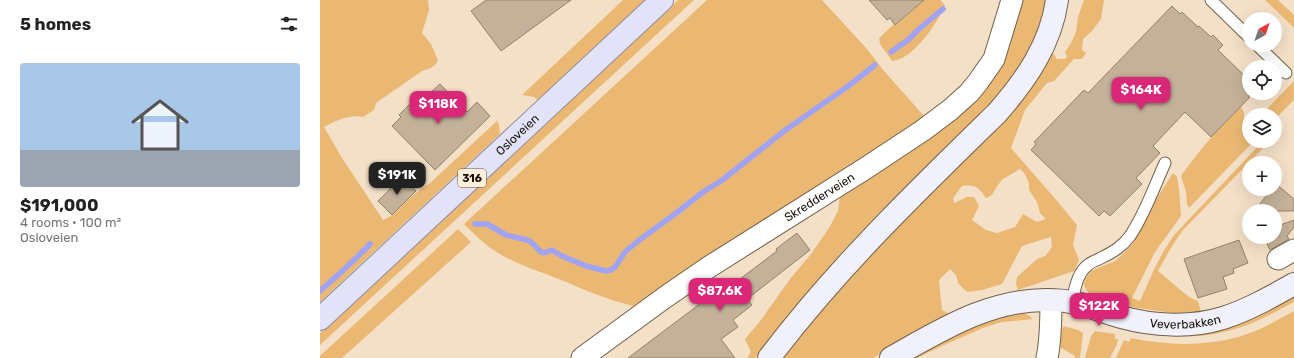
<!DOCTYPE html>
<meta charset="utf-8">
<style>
:root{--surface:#fff;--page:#f2f2f2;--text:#222;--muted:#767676;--accent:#db2777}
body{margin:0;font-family:Rubik,sans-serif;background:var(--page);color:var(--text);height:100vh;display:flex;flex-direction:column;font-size:15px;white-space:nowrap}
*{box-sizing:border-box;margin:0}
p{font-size:13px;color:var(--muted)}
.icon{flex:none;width:22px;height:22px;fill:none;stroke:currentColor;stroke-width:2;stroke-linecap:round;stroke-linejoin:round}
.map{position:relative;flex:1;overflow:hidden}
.drawer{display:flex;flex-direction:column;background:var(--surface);width:320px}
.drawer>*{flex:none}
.needle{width:26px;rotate:40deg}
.fabs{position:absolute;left:922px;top:12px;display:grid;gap:8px}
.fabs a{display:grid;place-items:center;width:40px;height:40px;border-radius:50%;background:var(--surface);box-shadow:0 4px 16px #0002;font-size:20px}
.price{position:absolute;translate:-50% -34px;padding:0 9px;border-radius:8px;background:var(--accent);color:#fff;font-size:13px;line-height:26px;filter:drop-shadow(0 1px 2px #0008)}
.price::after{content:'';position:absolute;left:50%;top:24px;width:12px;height:9px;margin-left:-6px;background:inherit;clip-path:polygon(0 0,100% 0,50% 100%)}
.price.selected{background:#222;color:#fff}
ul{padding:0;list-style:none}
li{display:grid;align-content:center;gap:8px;height:212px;padding:0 20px}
li span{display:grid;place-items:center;height:124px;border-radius:4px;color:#555}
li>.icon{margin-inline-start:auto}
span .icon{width:72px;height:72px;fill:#fffc;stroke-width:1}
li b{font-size:17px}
h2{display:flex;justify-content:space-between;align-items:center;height:48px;padding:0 20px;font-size:17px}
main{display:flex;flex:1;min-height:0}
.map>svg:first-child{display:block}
.green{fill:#ebb873;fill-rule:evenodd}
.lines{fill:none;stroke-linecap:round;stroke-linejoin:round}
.stream{stroke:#a0a2f4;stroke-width:5.5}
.building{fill:#c4b199;stroke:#93816a}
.lane-casing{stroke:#705f49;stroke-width:13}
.street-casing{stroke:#705f49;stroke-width:23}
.secondary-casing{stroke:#705f49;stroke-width:24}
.primary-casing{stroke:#8f8da2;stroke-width:24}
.lane{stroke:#fff;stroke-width:11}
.street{stroke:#fff;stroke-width:21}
.secondary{stroke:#f1f1fc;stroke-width:22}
.primary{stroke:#e2e3f9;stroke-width:22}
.labels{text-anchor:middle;stroke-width:3.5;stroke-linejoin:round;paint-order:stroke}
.shield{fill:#feeeda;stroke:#5c5346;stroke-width:1}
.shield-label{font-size:11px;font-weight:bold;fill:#171007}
.street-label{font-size:12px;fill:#171007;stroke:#feeeda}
</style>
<main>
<section class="drawer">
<h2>5 homes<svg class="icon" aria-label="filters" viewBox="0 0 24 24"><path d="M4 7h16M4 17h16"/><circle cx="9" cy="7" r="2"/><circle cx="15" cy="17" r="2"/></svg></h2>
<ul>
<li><span style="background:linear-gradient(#a9c7e8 70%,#9aa5b1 0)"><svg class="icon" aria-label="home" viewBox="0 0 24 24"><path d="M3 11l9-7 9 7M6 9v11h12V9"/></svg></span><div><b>$191,000</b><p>4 rooms · 100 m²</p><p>Osloveien</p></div></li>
</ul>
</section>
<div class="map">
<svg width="974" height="358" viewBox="0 0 974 358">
<rect width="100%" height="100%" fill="#f4e0c7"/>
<!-- green -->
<g class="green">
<path d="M0,0H108L109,10L102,33L111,44L118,60C115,67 109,69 102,71L56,103L54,110L43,117C30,114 15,121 4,127L22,158L63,220L73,215L92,196L110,183L177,121L179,125L180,134L0,302Z"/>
<path d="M303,0H327L218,100L214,97L202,95Z"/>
<path d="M358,0H374L0,345V333Z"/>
<path d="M387,0H502L547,49L564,71L605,117L493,190L481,196L406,243L321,302L313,306C289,300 266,291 244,281C219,271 191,263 169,247C160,240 152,232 144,224Z"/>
<path d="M604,0H620L625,5C619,21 599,49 584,57C581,59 576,60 572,61L560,44L559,38L574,24L576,25Z"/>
<path d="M702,0H727L721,24L712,47L684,92L590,185L556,216L524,250L493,286L435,358H427L431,352L425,339L441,320L470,279L491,254L509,228L518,211L520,197L524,192L611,132Z"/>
<path d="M764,0H784L781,19L772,31L763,39L762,50L766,53L762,59H754L734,81L727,83L705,110L691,148L732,195L757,225L753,245L759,260L754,271L698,290L696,284L697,277L717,259L725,256L732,247L731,237L702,246L682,284L662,290L647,292L638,283L636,275L630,269L619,280L622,310L631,315L553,358H459L543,260L684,119L718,78L731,52L733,53L737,59H745L747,57L745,52L751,43L756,32L758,17ZM700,169L705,174L709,184V190L717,202L720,213L726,219L717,222L703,214L695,227L677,233L666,230L652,220L659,206L654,197H647L634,203L633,198L642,186C656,184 659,188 666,198L672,195L677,186L683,179Z"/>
<path d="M945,0H958L974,15V28Z"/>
<path d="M974,81V100L955,119V115H941Z"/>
<path d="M921,106L924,113V120L929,125V141H934L869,208L867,204L866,192L861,176C879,150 899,128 921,106Z"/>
<path d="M943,141H950L864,229C854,242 846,256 838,271L869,297L878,301L881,312L853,313L811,307L797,302L772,297L764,286L765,279L771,271L795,261L804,253L814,242L833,204L853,173L857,177L859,188L861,216L835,252L812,298L820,301C830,278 840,254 855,234Z"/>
<path d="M138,229L151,242L22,358H0V356Z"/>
<path d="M974,294V302C941,320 916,333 877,336C870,336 862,337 855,336L854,334Z"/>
<path d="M974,311V358H796L804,340L809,342L811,338C849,346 890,347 927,334C943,329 959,319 974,311Z"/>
<path d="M703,313L708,315L713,319L682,322L663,328L622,346L597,358H587L622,338L677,317Z"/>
<path d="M743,326L758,330L763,333L760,358H755V356L738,346Z"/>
<path d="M775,331L795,334V339H798L797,344L790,358H765L771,336Z"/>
</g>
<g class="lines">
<!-- stream -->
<g class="stream">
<path d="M571,52L588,40L600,28L623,9"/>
<path d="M155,224H167L186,235L207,240L211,242L221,252L224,253L232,250L242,256L266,266L286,271L291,270L295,267L305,252L318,241L355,214L383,192L401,181L464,131L527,87L555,65"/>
<path d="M0,291C17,276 34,261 50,244"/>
</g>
</g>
<!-- building -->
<g class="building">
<path d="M166,0H251L181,51L151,11Z"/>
<path d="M549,0H604L575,25L570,18L567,20Z"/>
<path d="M852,6L860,14L862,12L878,27L879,26L891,37L893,35L903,45L898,50L929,80V98L891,137L865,112L833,146L840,153L816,178L822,184L790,216L784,211L779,216L711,150L716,144L714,142L764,90L768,93Z"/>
<path d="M120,84L147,112L157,102L170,116L115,170L72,126L81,117L79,115L96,98L100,102Z"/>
<path d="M82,177L96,191L72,215L58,201Z"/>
<path d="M956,184L974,199V211H934L952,189H955Z"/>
<path d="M974,220V227L967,236L969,239L950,250L944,237H955V227Z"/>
<path d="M477,233L490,250L427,299L432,305L413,320L418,327L401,339L415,358H308L409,282L412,285L457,251L456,249Z"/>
<path d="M919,240L928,263L913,269L914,273L903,277L907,289L878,298L864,259Z"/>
</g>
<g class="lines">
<!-- lane casing -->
<g class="lane-casing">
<g id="lane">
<path d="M891,0L929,37"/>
<path d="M937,45L966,73"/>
<path d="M752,301C755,289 757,273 768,265C771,262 777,260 781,258C793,252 802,247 810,236C825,214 834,187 845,163"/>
</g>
</g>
<!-- street casing -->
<g class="street-casing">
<g id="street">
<path d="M958,259L974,250"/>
<path id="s1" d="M262,358L344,298L389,267L546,168L602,131L630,110L649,93L658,82L674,59L692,0"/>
<path d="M727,358C731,339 731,319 731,300"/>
</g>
</g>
<!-- secondary casing -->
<g class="secondary-casing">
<g id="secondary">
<path d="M449,358C517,268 597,191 677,113C706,80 731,44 737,0"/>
<path id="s2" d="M571,358C621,330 671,298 731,300C758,300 776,310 801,317C833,326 871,328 903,318C928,310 951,297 974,284"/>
</g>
</g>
<!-- primary casing -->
<g class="primary-casing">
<g id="primary">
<path id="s3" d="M0,319L342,0"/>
</g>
</g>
<!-- lane -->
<use href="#lane" class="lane"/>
<!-- street -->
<use href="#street" class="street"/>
<!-- secondary -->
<use href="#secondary" class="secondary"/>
<!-- primary -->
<use href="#primary" class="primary"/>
</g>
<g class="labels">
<!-- shield labels -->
<rect class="shield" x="138" y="169" width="28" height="18" rx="3"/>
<g class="shield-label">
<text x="152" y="182">316</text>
</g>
<!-- street labels -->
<g class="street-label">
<text dy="4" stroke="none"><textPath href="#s3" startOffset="270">Osloveien</textPath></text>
<text dy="4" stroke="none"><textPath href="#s1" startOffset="287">Skredderveien</textPath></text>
<text dy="4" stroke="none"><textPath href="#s2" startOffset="310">Veverbakken</textPath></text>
</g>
</g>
</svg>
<div class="fabs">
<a><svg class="needle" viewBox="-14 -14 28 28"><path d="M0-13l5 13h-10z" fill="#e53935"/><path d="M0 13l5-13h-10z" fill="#767676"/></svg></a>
<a><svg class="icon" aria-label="locate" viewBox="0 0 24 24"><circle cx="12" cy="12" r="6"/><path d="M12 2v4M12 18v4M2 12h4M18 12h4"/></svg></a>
<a><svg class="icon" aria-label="layers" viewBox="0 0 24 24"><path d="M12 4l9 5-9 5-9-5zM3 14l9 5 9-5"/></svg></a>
<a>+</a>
<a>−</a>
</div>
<b class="price" style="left:821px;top:111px">$164K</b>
<b class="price" style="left:118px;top:125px">$118K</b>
<b class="price selected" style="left:77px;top:196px">$191K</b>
<b class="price" style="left:400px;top:312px">$87.6K</b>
<b class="price" style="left:779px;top:327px">$122K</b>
</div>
</main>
